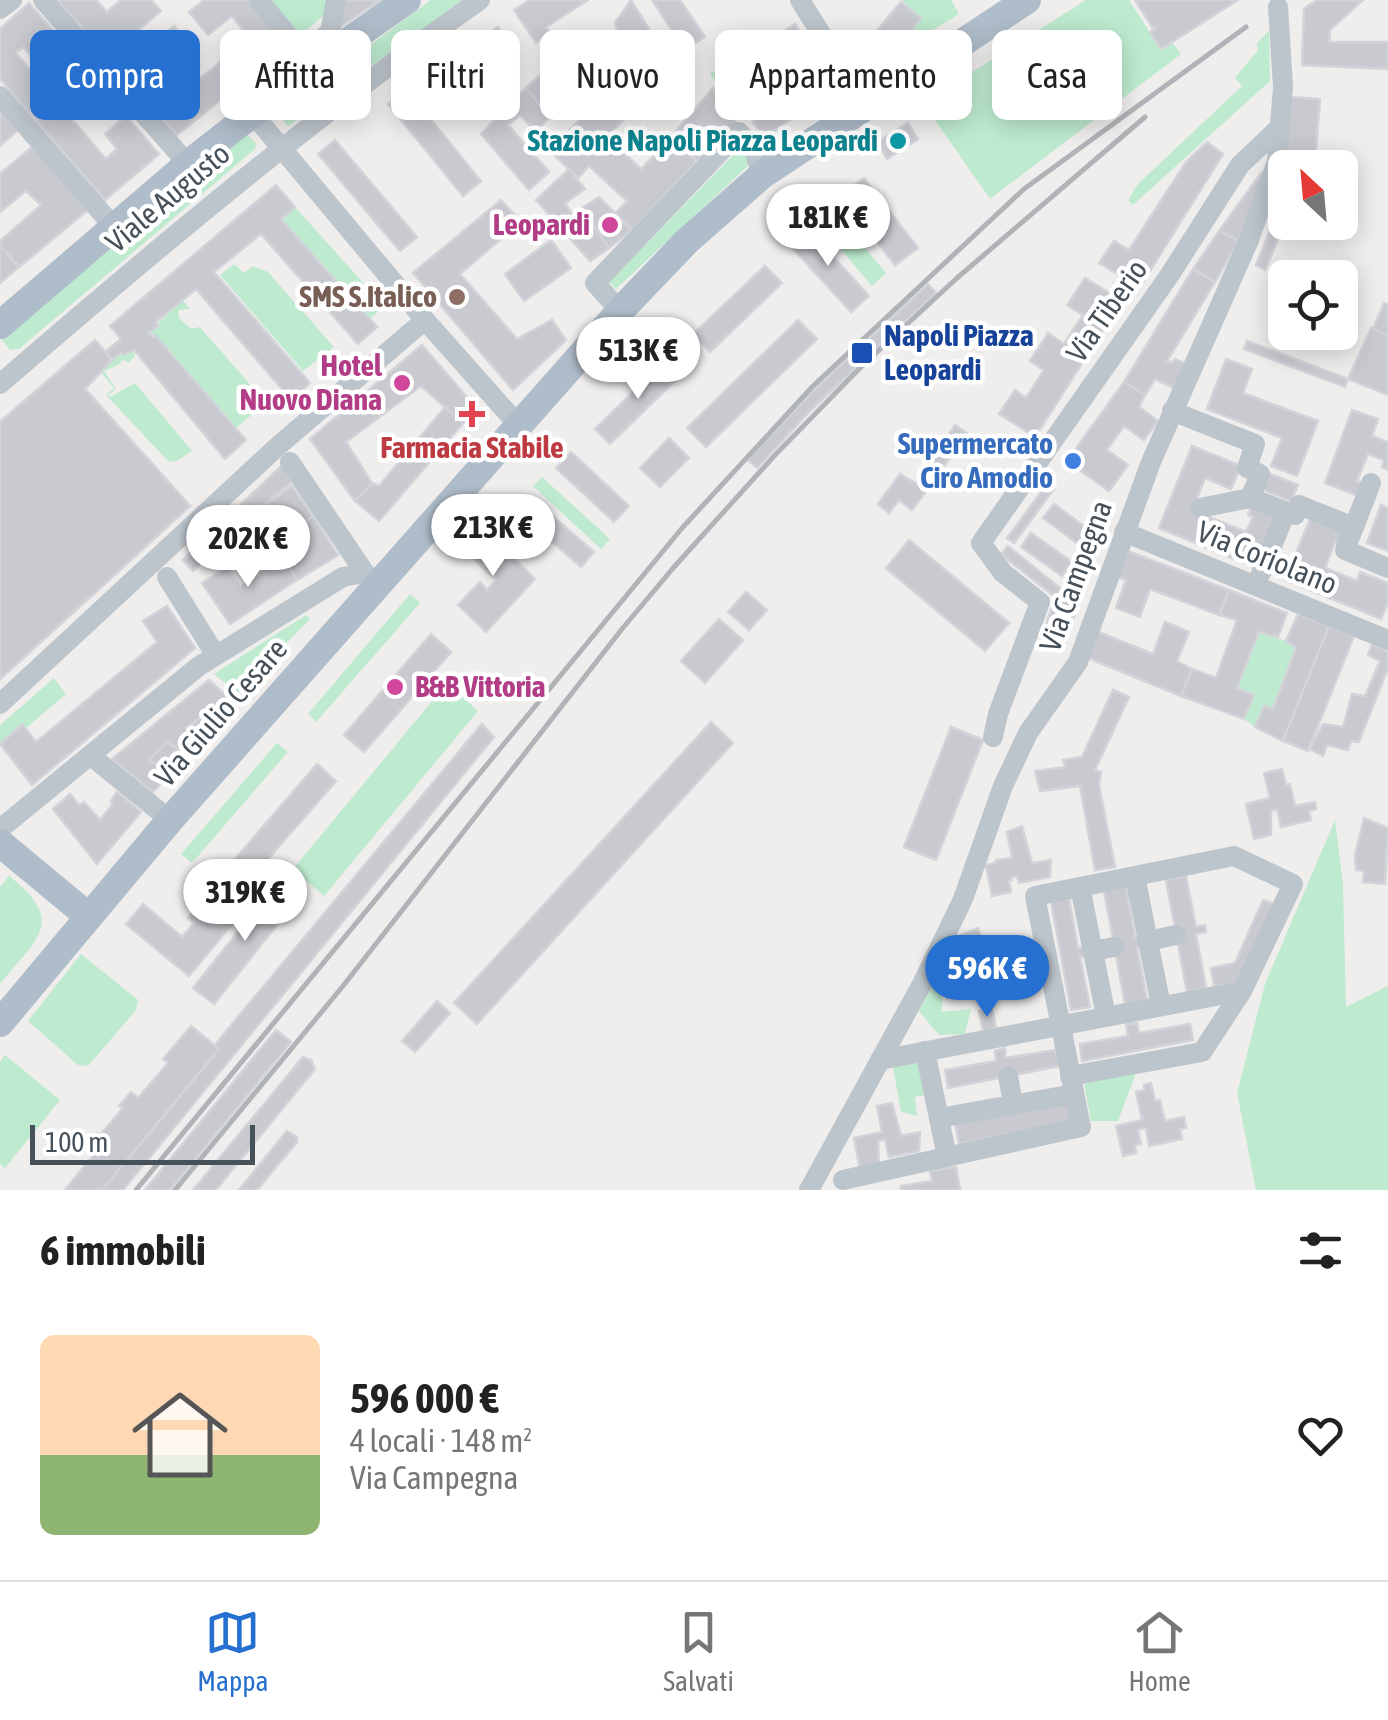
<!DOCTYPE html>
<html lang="it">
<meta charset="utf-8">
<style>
:root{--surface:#fff;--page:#f2f2f2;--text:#222;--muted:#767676;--line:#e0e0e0;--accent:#2670d1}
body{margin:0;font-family:"Asap Condensed",sans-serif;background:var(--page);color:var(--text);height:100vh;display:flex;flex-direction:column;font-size:38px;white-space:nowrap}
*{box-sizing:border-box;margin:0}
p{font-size:32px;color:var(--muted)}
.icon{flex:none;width:55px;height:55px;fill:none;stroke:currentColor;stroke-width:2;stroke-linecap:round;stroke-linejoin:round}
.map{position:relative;height:1190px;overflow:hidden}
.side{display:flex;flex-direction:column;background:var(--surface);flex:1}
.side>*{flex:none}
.hud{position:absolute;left:30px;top:30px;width:1330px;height:90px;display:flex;gap:20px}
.needle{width:65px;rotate:334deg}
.buttons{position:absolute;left:1268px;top:150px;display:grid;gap:20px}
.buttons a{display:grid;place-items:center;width:90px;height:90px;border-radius:15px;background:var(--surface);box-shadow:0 5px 25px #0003;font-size:50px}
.scale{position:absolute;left:30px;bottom:25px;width:225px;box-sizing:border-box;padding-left:10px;border:5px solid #475159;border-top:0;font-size:28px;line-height:35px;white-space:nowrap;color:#475159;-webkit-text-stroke:8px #fff;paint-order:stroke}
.price{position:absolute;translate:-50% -85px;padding:0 22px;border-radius:35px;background:#fff;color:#222;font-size:32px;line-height:65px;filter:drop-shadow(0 2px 5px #0008)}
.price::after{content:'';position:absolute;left:50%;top:60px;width:30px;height:22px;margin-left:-15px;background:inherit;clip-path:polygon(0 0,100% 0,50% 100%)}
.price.selected{background:var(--accent);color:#fff}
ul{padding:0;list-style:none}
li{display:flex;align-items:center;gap:30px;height:250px;padding:0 40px}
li+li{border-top:2px solid var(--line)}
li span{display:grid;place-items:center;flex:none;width:280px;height:200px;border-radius:15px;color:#555}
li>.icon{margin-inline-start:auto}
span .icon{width:120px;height:120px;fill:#fffc;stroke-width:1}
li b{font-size:42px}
h2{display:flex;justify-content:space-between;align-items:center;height:120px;padding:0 40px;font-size:42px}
.pill{padding:0 35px;border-radius:15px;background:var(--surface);box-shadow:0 5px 25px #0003;font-size:35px;line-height:90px}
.pill.selected{background:var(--accent);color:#fff}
.dock{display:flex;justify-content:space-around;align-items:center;height:140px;border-top:2px solid var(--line);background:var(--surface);font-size:28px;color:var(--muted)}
.dock a{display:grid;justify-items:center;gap:5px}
.dock .selected{color:var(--accent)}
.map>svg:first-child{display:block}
.green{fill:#beebd0}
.building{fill:#c8cad0;stroke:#d2d4d9;stroke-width:2.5}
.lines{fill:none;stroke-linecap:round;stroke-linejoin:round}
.minor{stroke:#bdc5cc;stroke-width:20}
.major{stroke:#afbdca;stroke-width:28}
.rail{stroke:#b0b3b7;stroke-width:5}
.culture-dot{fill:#0f9aa8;stroke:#fff;stroke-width:4}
.hotel-dot{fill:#d1479c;stroke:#fff;stroke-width:4}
.education-dot{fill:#8d6e63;stroke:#fff;stroke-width:4}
.transit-dot{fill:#1a4fb4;stroke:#fff;stroke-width:4}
.health-dot{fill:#e0444e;stroke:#fff;stroke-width:4}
.shop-dot{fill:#3f7fe0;stroke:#fff;stroke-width:4}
.labels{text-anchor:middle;stroke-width:9;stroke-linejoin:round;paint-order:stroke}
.culture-label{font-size:30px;font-weight:bold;fill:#0d838f;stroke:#fff;text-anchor:end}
.street-label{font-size:30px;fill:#475159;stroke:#fff}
.hotel-label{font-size:30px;font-weight:bold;fill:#b23c85;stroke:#fff;text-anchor:end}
.education-label{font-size:30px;font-weight:bold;fill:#785e54;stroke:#fff;text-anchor:end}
.transit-label{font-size:30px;font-weight:bold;fill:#164399;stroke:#fff;text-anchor:start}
.shop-label{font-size:30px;font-weight:bold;fill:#366cbe;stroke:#fff;text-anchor:end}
.health-label{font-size:30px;font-weight:bold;fill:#be3a42;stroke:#fff}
</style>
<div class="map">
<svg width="1388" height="1190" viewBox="0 0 1388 1190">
<rect width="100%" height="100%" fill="#f0eded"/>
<!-- green -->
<g class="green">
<path d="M265,0H332L328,11L298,38Z"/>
<path d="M431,0H463L288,126L278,113Z"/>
<path d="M902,0H951L959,14L890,56L921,19Z"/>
<path d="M1086,0H1129L1160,48L1172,42L1181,54L990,199L923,103Z"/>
<path d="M1269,31L1270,81L1133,205L1128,200L1138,184L1242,86L1235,78L1258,50L1257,43Z"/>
<path d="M760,39L788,80L769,93L740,52Z"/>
<path d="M729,61L758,101L739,115L710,74Z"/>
<path d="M246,134L256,143L255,149L19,349L10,350L2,340L21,322Z"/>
<path d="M744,144L751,163L616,289L609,282Z"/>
<path d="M295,207L384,306L370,319L281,219Z"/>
<path d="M832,209L886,273L872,286L817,221Z"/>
<path d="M234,264L244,273L253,266L268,272L334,347L303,371L220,275Z"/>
<path d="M183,300L190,309L178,310L179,318L191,329L200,327L266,403L236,428L155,335L148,333Z"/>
<path d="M134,350L135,356L129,363L122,359L120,364L104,371L116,389L108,395L110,397L135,383L192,451L175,462L168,461L106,395L114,388L100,371L121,353Z"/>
<path d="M542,477L610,539L601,549L533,486Z"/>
<path d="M410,594L420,603L316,722L308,714Z"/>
<path d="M306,615L310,619L238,693L214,674Z"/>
<path d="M1259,632L1286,641L1296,648L1273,709L1264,706L1255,727L1244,719L1254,695L1237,688Z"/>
<path d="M54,678L66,694L25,729L21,725L0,744V725Z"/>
<path d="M447,683L478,711L324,896L293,869Z"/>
<path d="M277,743L288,752L192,863L181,854Z"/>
<path d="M1335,820L1343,885L1346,1007L1388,986V1190H1256L1237,1093L1265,984Z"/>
<path d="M9,876C67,922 38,937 0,984V887Z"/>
<path d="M81,954L138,1000L136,1010L88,1066L78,1065L28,1021Z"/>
<path d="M935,982L943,1000L941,1012L971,1009L965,1034L939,1035L919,1011Z"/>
<path d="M5,1055L60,1100L5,1168L0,1164V1062Z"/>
<path d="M921,1062L927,1095L915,1097L917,1116L901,1112L893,1067Z"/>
<path d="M1136,1073L1118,1121H1091L1084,1082Z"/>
</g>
<!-- building -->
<g class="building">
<path d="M57,0H96L107,12L121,0H151L161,11L107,56Z"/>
<path d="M204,0H254L291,43L235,88L216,66L249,38L232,16L208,35L189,12Z"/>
<path d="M341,0H380L337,29Z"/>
<path d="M530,0H588L546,27L550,33L536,43L514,10Z"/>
<path d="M631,0L654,37L621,62L625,52L615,23Z"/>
<path d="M652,0H680L705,37L685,50Z"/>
<path d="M1135,0H1238L1161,49L1150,32L1156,28L1152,27Z"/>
<path d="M1317,0H1363L1330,30L1329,42H1388V69L1302,65L1304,9Z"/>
<path d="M901,2L921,18L884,64L863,47Z"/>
<path d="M29,3L61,39L35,61L23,47L16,53L52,95L63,85L54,75L77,55L111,94L88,114L77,101L65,111L106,159L117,149L105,134L126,116L159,154L105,200L0,79V29Z"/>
<path d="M795,24L838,91L820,102L778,35Z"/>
<path d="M174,26L193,50L162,75L178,95L216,66L235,88L177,135L121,70Z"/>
<path d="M498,27L511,46L482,66L495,85L475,99L448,61Z"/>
<path d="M581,39L605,60L594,71L584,63L554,92L565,104L550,117L526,88Z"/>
<path d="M621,76L644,98L607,137L641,169L671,137L697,161L632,230L615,214L627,201L589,166L578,178L550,151Z"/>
<path d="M526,88L550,117L536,132L520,115L508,125L549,172L529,190L481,134Z"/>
<path d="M713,88L736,123L697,161L671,137Z"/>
<path d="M406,89L481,181L463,196L388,104Z"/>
<path d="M1289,97L1320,99L1315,162L1286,158Z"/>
<path d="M786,99L797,115L764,138L753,122Z"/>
<path d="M0,111L18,130L0,146Z"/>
<path d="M908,123L918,139L887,159L877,142Z"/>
<path d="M335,140L417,237L400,251L318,154Z"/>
<path d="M1207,142L1223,154L1140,287L1099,263L1114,241L1129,250L1186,162Z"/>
<path d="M33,146L88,210L19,267L0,246V241L41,205L26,191L0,212V174Z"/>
<path d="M569,169L585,189L565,203L578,224L591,221L609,248L590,261L536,200Z"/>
<path d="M1262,172L1256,199L1239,241L1219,231Z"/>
<path d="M864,178L918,248L895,265L841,195Z"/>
<path d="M276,185L295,207L281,219L377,327L358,344L261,234L214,272L310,383L292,401L196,289L156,322L158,326L148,333L153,337L155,335L246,440L225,459L134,350L124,355L121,353L112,360L105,352L121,339L110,326Z"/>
<path d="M599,197L632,230L609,248L582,208Z"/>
<path d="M501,200L521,222L460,274L517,339L552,320L566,340L513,390L413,273Z"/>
<path d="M1282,201L1285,222H1297L1290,238L1280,234L1265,270L1256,265Z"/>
<path d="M805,226L869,296L851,312L787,242Z"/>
<path d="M1219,231L1239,241L1215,282L1193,269Z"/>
<path d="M551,240L571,268L524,301L505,274Z"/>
<path d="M0,246L19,267L0,283Z"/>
<path d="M765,266L782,283L710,352L693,334Z"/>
<path d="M1193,269L1215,282L1167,361L1172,363L1175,359L1186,364L1176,389L1155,379L1145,395L1124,382Z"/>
<path d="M1085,278L1122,301L1035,437L999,414L1015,390L1026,398L1044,370L1030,361L1048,333L1064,344L1083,315L1067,305Z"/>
<path d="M928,284L936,293L812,409L757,468L748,460L750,457L817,387Z"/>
<path d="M1384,303L1388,305V335L1373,329Z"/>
<path d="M798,320L817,339L706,447L687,428Z"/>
<path d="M1371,328L1388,335V395L1348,379Z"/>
<path d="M95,340L112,360L85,389L190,506L0,679V539L35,578L122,493L62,429L0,482V422Z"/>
<path d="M95,340L112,360L85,389L190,506L0,679V422Z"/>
<path d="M1247,341L1348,379L1345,387L1244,349Z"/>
<path d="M422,345L477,409L463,423L421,386L346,442L372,483L355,501L310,439Z"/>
<path d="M1226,359L1252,369L1243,393L1318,421L1297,476L1271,466L1282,438L1207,409Z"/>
<path d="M665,361L680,376L610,444L595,429Z"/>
<path d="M1124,382L1145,395L1139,407L1158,421L1144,440L1124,426L1107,450L1128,465L1109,491L1067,461Z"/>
<path d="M445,407L463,423L379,521L355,501L372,483L379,486Z"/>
<path d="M1352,410L1378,419L1372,436L1388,442V470L1382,467L1384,460L1368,454L1357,481L1363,483L1358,496L1325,483Z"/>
<path d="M955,425L967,433L927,490L917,482Z"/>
<path d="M669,438L689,458L660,487L640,468Z"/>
<path d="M1192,446L1241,466L1231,489L1205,478L1192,510L1246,532L1253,517L1248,515L1252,504L1281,516L1259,569L1159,528Z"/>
<path d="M571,452L629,506L614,522L556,468Z"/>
<path d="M282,465L292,482L251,515L193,571L183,560Z"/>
<path d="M1268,473L1298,485L1291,501L1261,489Z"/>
<path d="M900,474L927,490L912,510L899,500L889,513L878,504Z"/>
<path d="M1047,484L1054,489L1014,543L1007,538Z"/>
<path d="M292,486L313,516L291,532L280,517L261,530L251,515Z"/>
<path d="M528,495L594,552L581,567L515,510Z"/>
<path d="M1054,504L1097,536L1086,550L1043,518Z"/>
<path d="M1381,505L1388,508V551L1367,543Z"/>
<path d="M313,516L338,555L297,580L283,558L301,547L291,532Z"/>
<path d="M1311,517L1344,531L1339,544L1335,542L1325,568L1357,581L1360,572L1388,583V603L1381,619L1285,580Z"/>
<path d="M478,523L535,579L486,632L458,605L480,582L487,590L496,580L458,543Z"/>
<path d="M1031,533L1072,562L1062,576L1021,547Z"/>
<path d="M909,540L1009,623L985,651L886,568Z"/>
<path d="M1008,546L1061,589L1055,597L1001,554Z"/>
<path d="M1125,550L1229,590L1219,615L1150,589L1140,617L1116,608L1126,580L1114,576Z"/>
<path d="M1087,554L1095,557L1078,604L1070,602Z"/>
<path d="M283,558L297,580L230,624L202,583L227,567L240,587Z"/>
<path d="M1229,590L1287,613L1278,637L1259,632L1237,688L1254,695L1244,719L1181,696L1192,669L1216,678L1237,620L1219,615Z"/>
<path d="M746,592L767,610L749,630L728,612Z"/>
<path d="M1055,597L1078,604L1062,649L1040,644Z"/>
<path d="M167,606L195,648L32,785L0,744L22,724L36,742L157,642L143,621Z"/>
<path d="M1298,614L1329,626L1283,741L1255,727L1264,706L1273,709L1296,648L1286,641Z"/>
<path d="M719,619L743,640L705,683L681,661Z"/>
<path d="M1165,622L1189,632L1177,661L1192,669L1181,696L1083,656L1094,630L1153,654Z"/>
<path d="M1329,626L1354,636L1308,751L1283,741Z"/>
<path d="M431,634L451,652L364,752L344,735Z"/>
<path d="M1372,645L1388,651V668L1359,742L1351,741L1348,750L1327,745L1323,756L1310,749L1323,724L1343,727L1352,694L1365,696L1380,661L1368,655Z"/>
<path d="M209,680L233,702L218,719L208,712L186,728L201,739L185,755L168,742L149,759L169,775L153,792L112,759Z"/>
<path d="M1113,690L1129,697L1095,770L1101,772L1099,785L1115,867L1095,870L1080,786L1040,791L1035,771L1065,767L1063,760L1082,757Z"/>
<path d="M208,712L218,719L201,739L186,728Z"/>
<path d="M711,722L733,743L477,1024L454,1003Z"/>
<path d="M482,724L494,737L123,1190H102L219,1049L215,1045L227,1030Z"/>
<path d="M951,727L983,740L936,860L904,847Z"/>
<path d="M168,742L185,755L169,775L149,759Z"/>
<path d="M317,764L336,781L248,882L229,866Z"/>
<path d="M1282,769L1286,785L1290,784L1295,806L1315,802L1316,809L1309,811L1311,820L1281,827L1277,809L1271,811V835L1254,839L1246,804L1270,798L1264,773Z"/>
<path d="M117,792L141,812L97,864L53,809L70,794L79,805L84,802L100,820L112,805L111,801Z"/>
<path d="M1364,818L1388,828L1385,884L1363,882L1364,871L1356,870L1355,855Z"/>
<path d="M1022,826L1032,863L1051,860L1050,877L1019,883L1017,876L1011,877L1012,880L1009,881L1011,892L992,896L986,865L996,863V860L1012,858L1007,832Z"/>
<path d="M1186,876L1196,927L1205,925L1206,932L1196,934L1206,988L1187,992L1166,880Z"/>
<path d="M277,883L297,900L214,1004L193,988Z"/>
<path d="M1126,886L1135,937L1144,935L1146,945L1137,947L1147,1000L1125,1004L1104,891Z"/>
<path d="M207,897L235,921L189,976L126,924L143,904L182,937L194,923L188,918Z"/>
<path d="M1069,898L1078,948L1089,946L1091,955L1080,957L1090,1007L1071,1010L1051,901Z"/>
<path d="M1263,900L1276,905L1240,983L1214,986L1211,968L1235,963Z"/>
<path d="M978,928L988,965L1005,962V980L974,985L972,972L965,973L968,994L947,998L941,964L966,960L961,935Z"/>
<path d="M437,1001L450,1013L415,1052L402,1041Z"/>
<path d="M992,1009L996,1028L983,1031L979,1011Z"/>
<path d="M1137,1023L1139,1033L1190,1024L1193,1040L1082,1061L1080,1044L1128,1036L1126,1024Z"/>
<path d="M191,1026L219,1049L102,1190H65L95,1153L86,1146L97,1133L100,1135L123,1108L119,1106L131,1092L138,1098L168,1063L163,1059Z"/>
<path d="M276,1030L291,1042L170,1190H145Z"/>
<path d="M1005,1048V1058L1056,1050L1060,1066L948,1088L945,1070L996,1061L995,1051Z"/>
<path d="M303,1057L311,1060L315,1069L216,1190H193Z"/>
<path d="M1151,1083L1155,1101L1160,1100L1165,1121L1184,1117L1186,1128L1180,1129L1182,1139L1149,1146L1146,1128L1138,1130L1141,1144L1135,1145L1136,1153L1123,1156L1116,1126L1142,1120L1136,1092L1145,1090L1144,1085Z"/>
<path d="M1068,1102L1071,1121L959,1144L955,1123Z"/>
<path d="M892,1103L901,1136L920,1132L919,1151L889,1157L885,1139L878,1141L879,1165L860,1169L854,1138L882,1132L877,1106Z"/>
<path d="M287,1131L297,1137V1142L257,1190H239Z"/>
<path d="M956,1167L960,1190H901V1186L932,1181L930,1171Z"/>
</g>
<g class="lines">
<!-- minor -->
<g class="minor">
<path d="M43,0L188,164"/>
<path d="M259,0L313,66"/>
<path d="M800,0L866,106"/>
<path d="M0,9L12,0"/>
<path d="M303,53L330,32L336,0"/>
<path d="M0,96L114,227"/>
<path d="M253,114L425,320L520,427"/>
<path d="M620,311L595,283L739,132L753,147L762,175"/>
<path d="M0,384C156,249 312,118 480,0"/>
<path d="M1172,411L1255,444L1247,468L1260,474L1250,498"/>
<path d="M290,462L365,573"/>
<path d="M1371,483L1345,550L1388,568"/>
<path d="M1200,508L1250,498L1295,515L1299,505L1354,527"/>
<path d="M1124,532L1388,640"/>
<path d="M1261,573L1286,512"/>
<path d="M167,577L215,654"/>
<path d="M0,704L278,446L425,320"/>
<path d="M993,737L998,714L1040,602L1003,573L981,543L1169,276L1240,165L1280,127"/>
<path d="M91,756L170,820"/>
<path d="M0,829L199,666L343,577L365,573L378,585"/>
<path d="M1135,876L1161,1006"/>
<path d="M1080,887L1106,1016"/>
<path d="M1148,941L1176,935"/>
<path d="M1093,951L1114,947"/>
<path d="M925,1051L947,1157"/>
<path d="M1008,1076L1013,1103"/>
<path d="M1070,1076L1202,1052L1242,991"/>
<path d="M939,1118L1074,1094"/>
<path d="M843,1180L1081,1127L1035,896L1234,856L1293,884L1242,991L880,1060"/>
<path d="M809,1190L922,984L963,899L1003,786L1028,733L1078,662L1151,462L1249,240L1277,161L1283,87L1278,7"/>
</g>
<!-- major -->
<g class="major">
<path d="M0,325L188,164L313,66L407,0"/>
<path d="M0,843L88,916"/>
<path d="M0,1023L170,820L620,311L687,241L762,175L1027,0"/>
</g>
<!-- rail -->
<g class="rail">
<path d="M136,1190L683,527L813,386L1024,189L1246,27"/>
<path d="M175,1190L343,986L622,629L674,567L775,455L863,365L957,278L1145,117"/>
</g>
</g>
<!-- markers -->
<circle class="culture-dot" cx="898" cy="141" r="10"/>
<g class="hotel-dot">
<circle cx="610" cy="225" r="10"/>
<circle cx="402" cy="383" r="10"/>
<circle cx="395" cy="687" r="10"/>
</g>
<circle class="education-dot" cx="457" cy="297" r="10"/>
<rect class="transit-dot" x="850" y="341" width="24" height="24" rx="5"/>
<path class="health-dot" d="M467 399h10v10h10v10h-10v10h-10v-10h-10v-10h10z"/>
<circle class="shop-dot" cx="1073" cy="461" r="10"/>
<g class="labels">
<!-- culture labels -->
<g class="culture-label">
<text x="878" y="151">Stazione Napoli Piazza Leopardi</text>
</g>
<!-- street labels -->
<g class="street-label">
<text transform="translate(168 198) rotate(-40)" y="10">Viale Augusto</text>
<text transform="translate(1107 311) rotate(-55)" y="10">Via Tiberio</text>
<text transform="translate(1267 558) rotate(22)" y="10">Via Coriolano</text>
<text transform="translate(1076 576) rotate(-70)" y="10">Via Campegna</text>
<text transform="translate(221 713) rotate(-49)" y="10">Via Giulio Cesare</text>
</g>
<!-- hotel labels -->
<g class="hotel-label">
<text x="590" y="235">Leopardi</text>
<text x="382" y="376">Hotel<tspan x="382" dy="34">Nuovo Diana</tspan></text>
<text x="415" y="697" text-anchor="start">B&amp;B Vittoria</text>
</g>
<!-- education labels -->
<g class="education-label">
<text x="437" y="307">SMS S.Italico</text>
</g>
<!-- transit labels -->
<g class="transit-label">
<text x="884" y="346">Napoli Piazza<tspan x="884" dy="34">Leopardi</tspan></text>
</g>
<!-- shop labels -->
<g class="shop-label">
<text x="1053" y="454">Supermercato<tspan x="1053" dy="34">Ciro Amodio</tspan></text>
</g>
<!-- health labels -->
<g class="health-label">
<text x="472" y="458">Farmacia Stabile</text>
</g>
</g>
</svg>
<div class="buttons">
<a><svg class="needle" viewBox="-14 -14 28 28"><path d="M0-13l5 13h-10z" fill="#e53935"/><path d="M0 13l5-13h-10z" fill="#767676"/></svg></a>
<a><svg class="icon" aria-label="locate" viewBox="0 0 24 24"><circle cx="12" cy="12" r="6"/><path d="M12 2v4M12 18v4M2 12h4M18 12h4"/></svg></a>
</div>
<div class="scale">100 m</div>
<b class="price" style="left:828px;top:269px">181K €</b>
<b class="price" style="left:638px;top:402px">513K €</b>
<b class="price" style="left:493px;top:579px">213K €</b>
<b class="price" style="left:248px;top:590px">202K €</b>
<b class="price" style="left:245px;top:944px">319K €</b>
<b class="price selected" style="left:987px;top:1020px">596K €</b>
<div class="hud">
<a class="pill selected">Compra</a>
<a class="pill">Affitta</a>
<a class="pill">Filtri</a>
<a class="pill">Nuovo</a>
<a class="pill">Appartamento</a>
<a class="pill">Casa</a>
</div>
</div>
<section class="side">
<h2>6 immobili<svg class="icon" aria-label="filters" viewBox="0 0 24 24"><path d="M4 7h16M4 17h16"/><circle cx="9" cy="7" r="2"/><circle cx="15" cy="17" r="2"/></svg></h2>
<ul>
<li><span style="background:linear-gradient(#ffd9b3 60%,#8fb573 0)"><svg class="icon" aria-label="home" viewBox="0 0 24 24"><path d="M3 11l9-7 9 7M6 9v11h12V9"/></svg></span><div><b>596 000 €</b><p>4 locali · 148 m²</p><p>Via Campegna</p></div><svg class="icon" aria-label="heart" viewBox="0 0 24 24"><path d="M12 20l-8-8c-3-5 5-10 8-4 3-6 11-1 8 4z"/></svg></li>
</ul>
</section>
<nav class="dock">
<a class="selected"><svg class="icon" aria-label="map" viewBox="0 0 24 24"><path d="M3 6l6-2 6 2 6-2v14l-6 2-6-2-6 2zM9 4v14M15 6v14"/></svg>Mappa</a>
<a><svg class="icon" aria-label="saved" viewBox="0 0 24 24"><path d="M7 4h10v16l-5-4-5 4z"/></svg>Salvati</a>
<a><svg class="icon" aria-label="home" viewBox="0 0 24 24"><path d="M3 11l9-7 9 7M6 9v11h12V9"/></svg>Home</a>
</nav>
